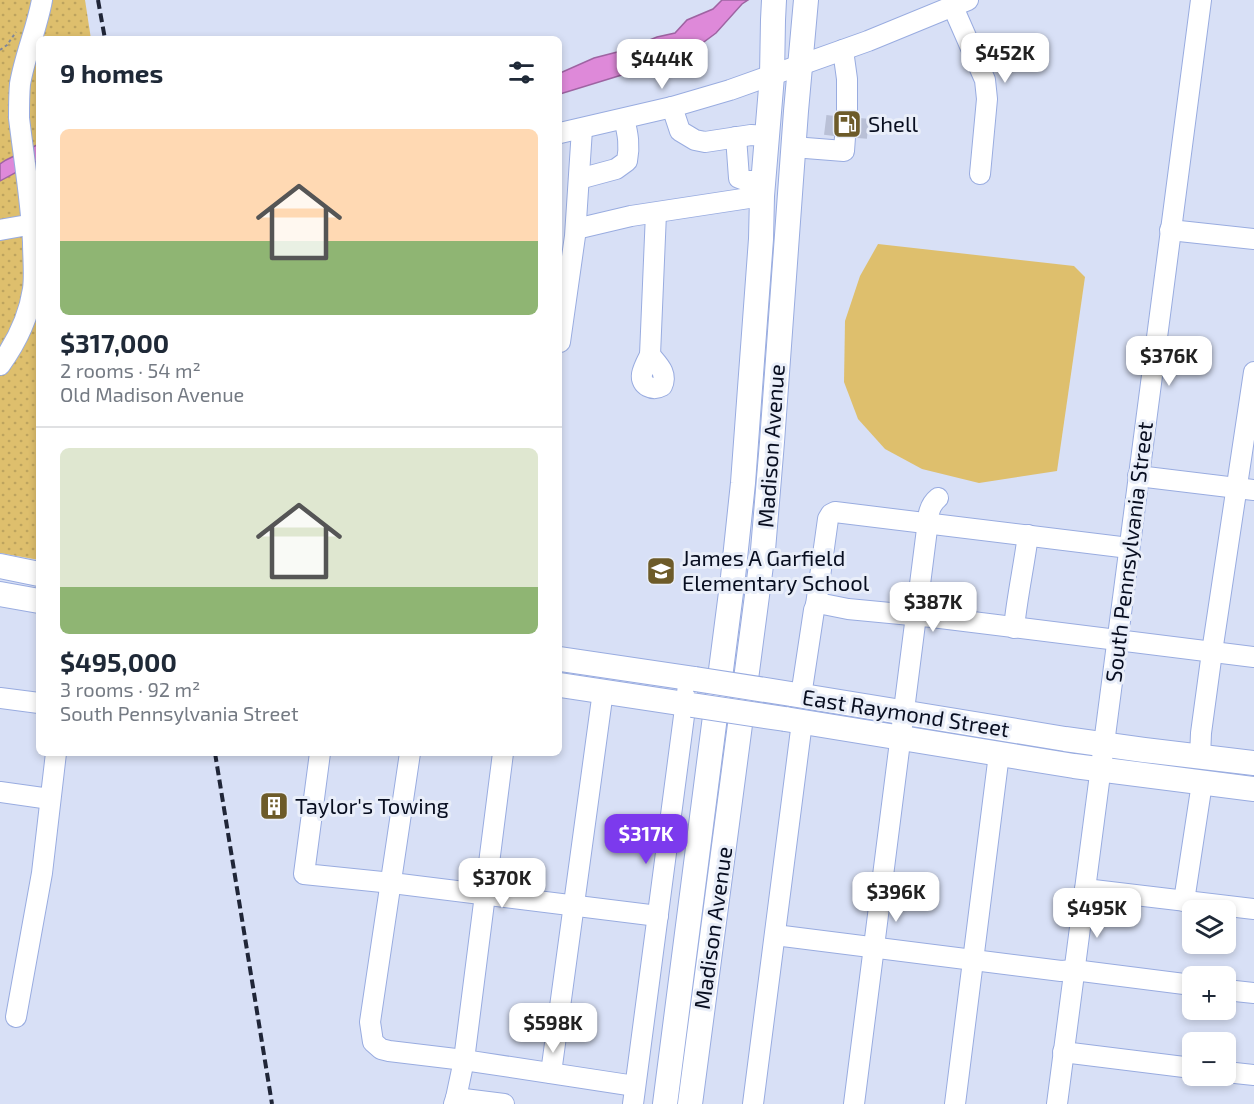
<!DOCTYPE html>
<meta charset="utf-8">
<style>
:root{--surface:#fff;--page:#f2f2f3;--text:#1f2937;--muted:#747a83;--line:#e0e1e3;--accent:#7c3aed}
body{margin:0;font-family:"Exo 2",sans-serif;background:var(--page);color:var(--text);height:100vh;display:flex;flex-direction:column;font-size:22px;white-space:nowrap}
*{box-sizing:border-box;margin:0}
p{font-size:20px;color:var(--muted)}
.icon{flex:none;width:33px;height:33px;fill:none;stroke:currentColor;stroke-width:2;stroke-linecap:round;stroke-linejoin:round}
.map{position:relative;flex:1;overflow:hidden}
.side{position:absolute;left:36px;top:36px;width:526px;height:720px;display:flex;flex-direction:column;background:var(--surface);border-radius:9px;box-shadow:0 3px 9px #0003}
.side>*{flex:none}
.buttons{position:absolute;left:1182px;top:900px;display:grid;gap:12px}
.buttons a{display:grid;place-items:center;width:54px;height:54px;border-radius:9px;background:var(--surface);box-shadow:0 3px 9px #0003;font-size:30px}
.price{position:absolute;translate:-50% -51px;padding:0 14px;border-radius:12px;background:#fff;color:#222;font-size:20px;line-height:39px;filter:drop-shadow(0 2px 3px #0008)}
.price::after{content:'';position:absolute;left:50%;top:36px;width:18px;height:14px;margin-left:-9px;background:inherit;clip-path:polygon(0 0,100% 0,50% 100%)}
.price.selected{background:var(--accent);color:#fff}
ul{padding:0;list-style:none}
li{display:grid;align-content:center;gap:12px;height:318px;padding:0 24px}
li+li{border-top:2px solid var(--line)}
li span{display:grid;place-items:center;height:186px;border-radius:9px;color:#555}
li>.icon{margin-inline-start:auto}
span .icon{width:108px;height:108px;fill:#fffc;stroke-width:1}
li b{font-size:26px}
h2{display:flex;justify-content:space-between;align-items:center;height:72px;padding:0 24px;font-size:26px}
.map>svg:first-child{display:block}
.grass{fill:url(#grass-dots)}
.garden{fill:#debf6d}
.water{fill:#de89d9;stroke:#9e64a2;stroke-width:1.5}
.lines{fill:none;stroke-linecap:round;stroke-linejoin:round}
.minor-tunnel{stroke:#b9c0d6;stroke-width:20;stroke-dasharray:20 10;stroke-linecap:butt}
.minor-casing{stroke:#99ace0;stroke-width:22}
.major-casing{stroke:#99ace0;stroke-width:26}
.path{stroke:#7f869a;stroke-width:2;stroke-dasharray:3 3;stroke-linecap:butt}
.minor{stroke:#fff;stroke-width:20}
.major{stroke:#fff;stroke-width:24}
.rail{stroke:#202638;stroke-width:4;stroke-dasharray:9 4.5;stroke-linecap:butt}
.major-bridge-casing{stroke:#99ace0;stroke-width:26;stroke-linecap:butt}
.major-bridge{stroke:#fff;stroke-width:24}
.labels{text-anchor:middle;stroke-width:6;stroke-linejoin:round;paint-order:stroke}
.poi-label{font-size:22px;fill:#080e20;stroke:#e9eef9;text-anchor:start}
.street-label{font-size:22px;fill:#080e20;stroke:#e9eef9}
</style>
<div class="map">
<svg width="1254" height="1104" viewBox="0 0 1254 1104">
<defs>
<pattern id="grass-dots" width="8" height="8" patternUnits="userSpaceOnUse" patternTransform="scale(1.5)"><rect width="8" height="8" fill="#debf6d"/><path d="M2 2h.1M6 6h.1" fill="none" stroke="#bda35e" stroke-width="1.8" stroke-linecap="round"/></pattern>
</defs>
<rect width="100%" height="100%" fill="#d8e0f6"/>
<!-- grass -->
<path class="grass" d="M0,0H85L91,39H39V560L0,553Z"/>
<!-- garden -->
<path class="garden" d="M878,244L1074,266L1085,277L1057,471L979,483L922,469L885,449L858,419L844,382L845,321L860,276Z"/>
<!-- water -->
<g class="water">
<path d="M722,0H748L742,4L716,33L697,47L638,70L560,94V73L594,58L625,50L657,37L675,33L687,20L713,9Z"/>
<path d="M39,144V160L0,181V164L6,160Z"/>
</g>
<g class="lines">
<!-- minor-tunnel -->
<g class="minor-tunnel">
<path d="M834,136L837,111"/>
<path d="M857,138L859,112"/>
</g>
<!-- minor casing -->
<g class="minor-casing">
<g id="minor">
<path d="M953,7L985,80L987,99L980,174"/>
<path d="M843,50L847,79V111"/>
<path d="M672,107L680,131L695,140L705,142L751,135L768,136"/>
<path d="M560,133L672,107L730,90L868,41L968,0"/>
<path d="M736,137L739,178L747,181H764"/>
<path d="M793,147L844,151L845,137"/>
<path d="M579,179L616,169L627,161C630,146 628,134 624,119"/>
<path d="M576,229L631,216L762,196"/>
<path d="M0,230L39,223"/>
<path d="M1170,230L1254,239"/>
<path d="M560,342L575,236L582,129"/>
<path d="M650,355L656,213"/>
<path d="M650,355C658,365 668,373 662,386C653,391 640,386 642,374C643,368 647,361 650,355Z"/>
<path d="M0,365C16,343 29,316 33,289C35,274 33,258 33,242C31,201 24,159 19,118C19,106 19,95 20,84C25,55 37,28 42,0"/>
<path d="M1138,476L1254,490"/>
<path d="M816,605L823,604L848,609L932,617L1254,657"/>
<path d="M1014,628C1017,597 1024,566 1028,535"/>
<path d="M801,696L814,610L816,605L828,519L831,514L835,512L1129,548"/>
<path d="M0,698L39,703"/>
<path d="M320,753L304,874L392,883L658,916"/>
<path d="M410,753L370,1022L373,1042L381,1049L389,1051L464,1060L635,1086"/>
<path d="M1200,757L1201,733L1212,652L1254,372"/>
<path d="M0,792L50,799"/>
<path d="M1085,889L1254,909"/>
<path d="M1184,901L1202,783"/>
<path d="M775,935L1061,971L1074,970L1192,985"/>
<path d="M1226,990L1254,993"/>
<path d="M16,1017L42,873L56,753"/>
<path d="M1063,1052L1192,1068"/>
<path d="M1226,1072L1254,1075"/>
<path d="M551,1073L603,691"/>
<path d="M456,1098L464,1060L503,753"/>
<path d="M454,1104L456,1098L504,1104"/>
<path d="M633,1104L689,678"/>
<path d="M753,1104L802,722"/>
<path d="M854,1104L927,529C928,518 928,506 938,498"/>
<path d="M955,1104L999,754"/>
<path d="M1057,1104L1201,0"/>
</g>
</g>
<!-- major casing -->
<g class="major-casing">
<g id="major">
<path d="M0,566L39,574"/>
<path d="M0,594L39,601"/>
<path d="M560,659L695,679"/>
<path d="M560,685L692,705"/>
<path d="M791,694L1065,739L1144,750L1254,763"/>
<path d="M785,719L1074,766L1254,789"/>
<path d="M665,1104L733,577L743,483L761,239L762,196L772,76L773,20L774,0"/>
<path d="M690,1104L763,550L772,442L796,111L806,0"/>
</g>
</g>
<!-- path -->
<path class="path" d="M0,50L7,45L16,32"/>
<!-- minor -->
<use href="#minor" class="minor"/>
<!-- major -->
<use href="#major" class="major"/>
<!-- rail -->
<g class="rail">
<path d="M98,0L105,39"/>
<path d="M215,753L272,1104"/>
</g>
<!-- major-bridge casing -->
<g class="major-bridge-casing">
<g id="major-bridge">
<path d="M695,679L791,694"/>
<path d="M692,705L785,719"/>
</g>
</g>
<!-- major-bridge -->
<use href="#major-bridge" class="major-bridge"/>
</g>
<!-- icons -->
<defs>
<g id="fuel-square" transform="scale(1.5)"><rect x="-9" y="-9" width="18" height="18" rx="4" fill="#6d5b29" stroke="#e9eef9"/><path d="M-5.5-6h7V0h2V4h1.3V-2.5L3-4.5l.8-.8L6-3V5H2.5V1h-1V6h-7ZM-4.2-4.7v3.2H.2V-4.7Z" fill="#fff"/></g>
<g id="school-square" transform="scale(1.5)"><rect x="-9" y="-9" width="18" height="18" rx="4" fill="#6d5b29" stroke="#e9eef9"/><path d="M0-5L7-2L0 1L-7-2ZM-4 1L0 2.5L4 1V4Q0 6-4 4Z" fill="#fff"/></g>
<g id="building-square" transform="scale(1.5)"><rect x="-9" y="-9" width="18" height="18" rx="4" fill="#6d5b29" stroke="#e9eef9"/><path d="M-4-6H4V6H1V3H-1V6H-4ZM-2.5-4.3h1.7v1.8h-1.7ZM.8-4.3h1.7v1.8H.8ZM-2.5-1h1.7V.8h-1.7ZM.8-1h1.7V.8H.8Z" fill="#fff"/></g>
</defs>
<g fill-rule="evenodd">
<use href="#fuel-square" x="847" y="124"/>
<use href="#school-square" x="661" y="571"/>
<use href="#building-square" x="274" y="806"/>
</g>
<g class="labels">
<!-- poi labels -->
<g class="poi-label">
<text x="868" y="132">Shell</text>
<text x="682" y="566">James A Garfield<tspan x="682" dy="25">Elementary School</tspan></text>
<text x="295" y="814">Taylor's Towing</text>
</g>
<!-- street labels -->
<g class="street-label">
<text transform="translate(771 446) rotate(-86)" y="8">Madison Avenue</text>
<text transform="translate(1129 552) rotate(-83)" y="8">South Pennsylvania Street</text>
<text transform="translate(906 713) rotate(9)" y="8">East Raymond Street</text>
<text transform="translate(713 928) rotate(-82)" y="8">Madison Avenue</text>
</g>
</g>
</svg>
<div class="buttons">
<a><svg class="icon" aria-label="layers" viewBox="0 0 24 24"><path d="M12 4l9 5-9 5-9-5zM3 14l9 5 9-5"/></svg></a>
<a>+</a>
<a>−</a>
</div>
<b class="price" style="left:1005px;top:84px">$452K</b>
<b class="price" style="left:662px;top:90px">$444K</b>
<b class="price" style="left:1169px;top:387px">$376K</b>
<b class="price" style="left:933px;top:633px">$387K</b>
<b class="price selected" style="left:646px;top:865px">$317K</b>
<b class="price" style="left:502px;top:909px">$370K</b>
<b class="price" style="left:896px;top:923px">$396K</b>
<b class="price" style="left:1097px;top:939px">$495K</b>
<b class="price" style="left:553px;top:1054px">$598K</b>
<section class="side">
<h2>9 homes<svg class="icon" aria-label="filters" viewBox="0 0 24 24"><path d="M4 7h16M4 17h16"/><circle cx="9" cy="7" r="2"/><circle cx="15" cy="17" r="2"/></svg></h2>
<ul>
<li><span style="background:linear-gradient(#ffd9b3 60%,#8fb573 0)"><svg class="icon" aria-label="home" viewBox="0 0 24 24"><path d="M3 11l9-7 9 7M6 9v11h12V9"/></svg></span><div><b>$317,000</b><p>2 rooms · 54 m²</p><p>Old Madison Avenue</p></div></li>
<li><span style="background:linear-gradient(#dfe7d0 75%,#8fb573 0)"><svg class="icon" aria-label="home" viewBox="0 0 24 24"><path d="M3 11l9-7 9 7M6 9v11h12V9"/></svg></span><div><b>$495,000</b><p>3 rooms · 92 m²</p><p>South Pennsylvania Street</p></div></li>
</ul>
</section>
</div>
